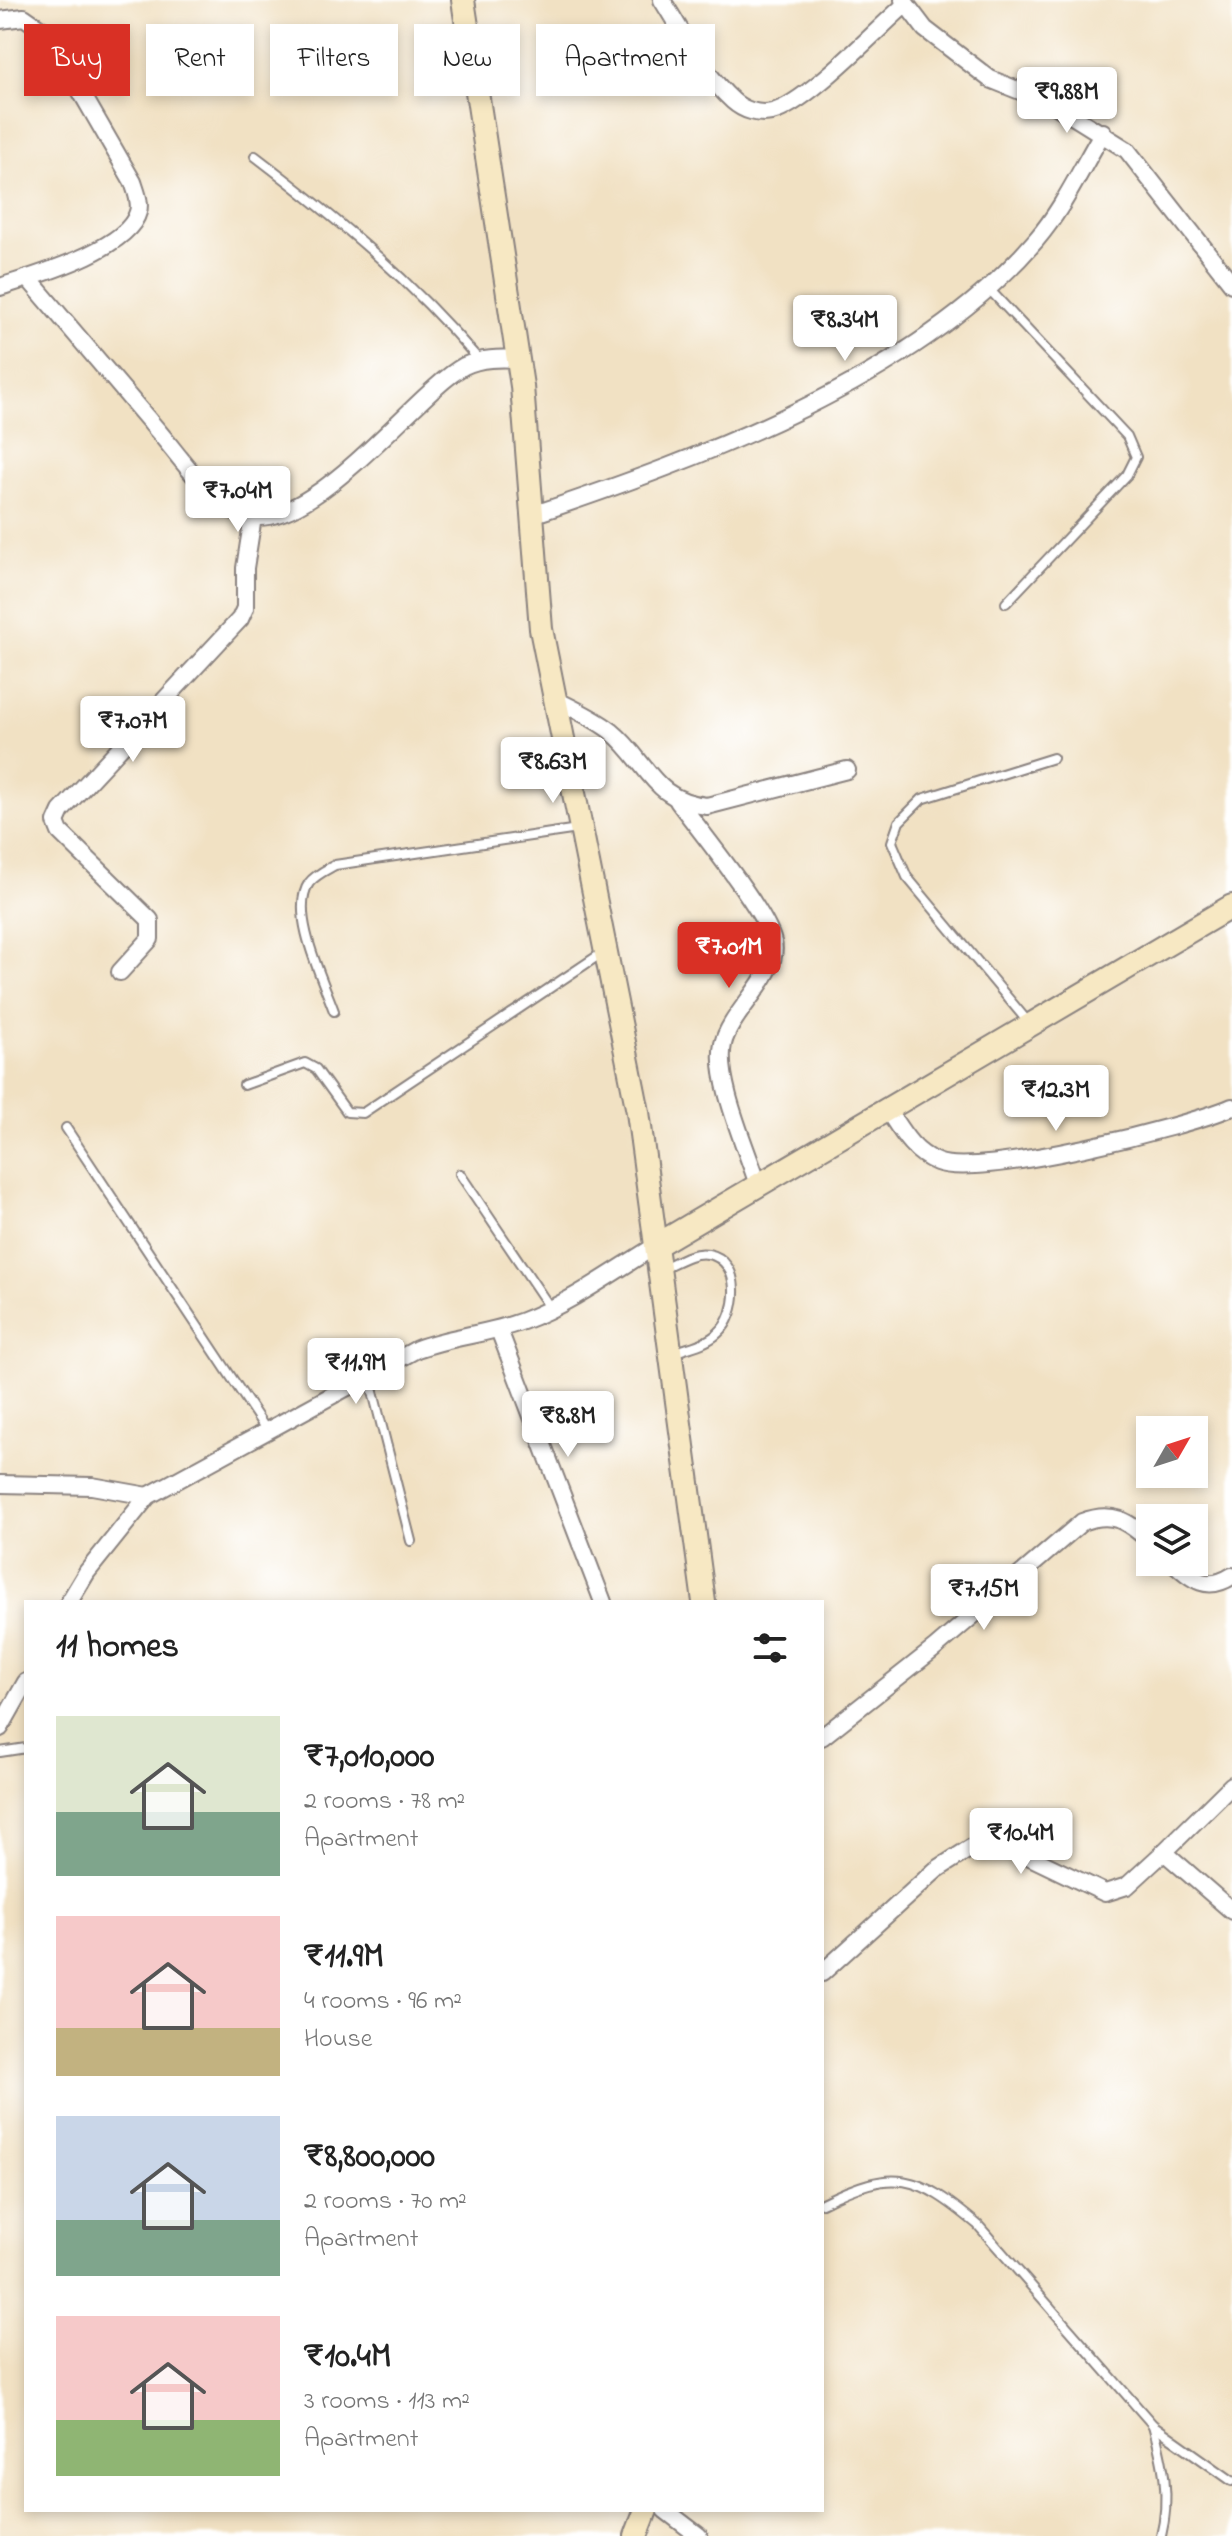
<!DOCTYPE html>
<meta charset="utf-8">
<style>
:root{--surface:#fff;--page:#f2f2f2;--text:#222;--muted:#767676;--accent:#d93025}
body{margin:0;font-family:"Indie Flower",sans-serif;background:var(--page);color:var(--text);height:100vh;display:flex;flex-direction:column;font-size:30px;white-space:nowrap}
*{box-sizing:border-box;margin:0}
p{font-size:26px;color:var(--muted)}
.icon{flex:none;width:44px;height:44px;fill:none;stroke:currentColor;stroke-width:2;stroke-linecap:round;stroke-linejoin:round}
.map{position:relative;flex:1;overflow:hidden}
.sheet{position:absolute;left:24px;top:1600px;width:800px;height:912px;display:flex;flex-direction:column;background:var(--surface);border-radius:0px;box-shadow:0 4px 12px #0003}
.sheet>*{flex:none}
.top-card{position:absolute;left:24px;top:24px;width:800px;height:72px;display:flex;gap:16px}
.needle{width:52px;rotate:51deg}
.fabs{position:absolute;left:1136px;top:1416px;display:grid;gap:16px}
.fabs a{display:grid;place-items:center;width:72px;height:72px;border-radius:0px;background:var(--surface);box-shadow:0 4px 12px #0003;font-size:40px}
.price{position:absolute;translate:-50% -68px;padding:0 18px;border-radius:8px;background:#fff;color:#222;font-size:26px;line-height:52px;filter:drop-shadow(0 2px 4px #0008)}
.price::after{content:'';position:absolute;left:50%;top:48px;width:24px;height:18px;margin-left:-12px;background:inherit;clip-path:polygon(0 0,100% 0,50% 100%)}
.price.on{background:var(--accent);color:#fff}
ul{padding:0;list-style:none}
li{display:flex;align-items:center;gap:24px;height:200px;padding:0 32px}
li span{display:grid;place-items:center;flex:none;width:224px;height:160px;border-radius:0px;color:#555}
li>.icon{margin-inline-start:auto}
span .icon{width:96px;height:96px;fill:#fffc;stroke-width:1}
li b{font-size:34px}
h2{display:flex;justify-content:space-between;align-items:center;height:96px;padding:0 32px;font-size:34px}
.tag{padding:0 28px;border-radius:0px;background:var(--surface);box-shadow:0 4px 12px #0003;font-size:28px;line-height:72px}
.tag.on{background:var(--accent);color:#fff}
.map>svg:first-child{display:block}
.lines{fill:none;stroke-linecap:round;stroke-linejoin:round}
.lane-casing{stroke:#8a827f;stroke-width:12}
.street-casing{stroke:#8a827f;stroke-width:20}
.secondary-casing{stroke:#8a827f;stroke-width:26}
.lane{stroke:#fff;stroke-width:8}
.street{stroke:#fff;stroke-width:16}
.secondary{stroke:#f7e8c3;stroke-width:22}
</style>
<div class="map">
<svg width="1232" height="2536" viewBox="0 0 1232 2536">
<rect width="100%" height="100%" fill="#fff"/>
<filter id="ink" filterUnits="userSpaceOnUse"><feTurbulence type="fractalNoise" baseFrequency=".0125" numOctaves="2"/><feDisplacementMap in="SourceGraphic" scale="16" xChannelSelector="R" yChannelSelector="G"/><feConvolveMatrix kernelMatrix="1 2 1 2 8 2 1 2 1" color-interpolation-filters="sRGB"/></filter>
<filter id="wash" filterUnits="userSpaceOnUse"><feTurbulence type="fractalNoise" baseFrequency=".006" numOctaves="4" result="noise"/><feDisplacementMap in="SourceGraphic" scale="32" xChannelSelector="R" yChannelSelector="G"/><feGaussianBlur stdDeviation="1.8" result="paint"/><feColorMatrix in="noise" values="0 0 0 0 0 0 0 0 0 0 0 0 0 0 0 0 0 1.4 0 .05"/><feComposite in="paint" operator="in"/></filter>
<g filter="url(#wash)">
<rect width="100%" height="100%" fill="#f1e1c3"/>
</g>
<g filter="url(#ink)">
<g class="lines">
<!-- lane casing -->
<g class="lane-casing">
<g id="lane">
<path d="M255,156C340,221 410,279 480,361"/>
<path d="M988,288L1127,436L1136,457L1127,475L1006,603"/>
<path d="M334,1011C323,980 289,912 309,883C315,875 326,870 335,865L578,829"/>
<path d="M1028,1022L907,877L892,842L899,822L922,799L1053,758"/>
<path d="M244,1085L305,1063L316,1069L347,1112L363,1113L602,953"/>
<path d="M66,1128L267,1431"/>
<path d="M460,1174L551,1309"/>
<path d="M661,1269C675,1263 692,1251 708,1254C743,1260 739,1315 718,1333C707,1344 687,1348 672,1353"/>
<path d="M369,1376L411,1541"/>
<path d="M0,1752L26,1748"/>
<path d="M822,2203C895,2167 917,2174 978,2225L1153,2425L1232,2481"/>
<path d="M1153,2425C1163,2463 1171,2496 1161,2536"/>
</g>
</g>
<!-- street casing -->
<g class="street-casing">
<g id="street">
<path d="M662,0C683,33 703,74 733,101C743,110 758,115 772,112C805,105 877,29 906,4"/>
<path d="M903,0L925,29L990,79L1055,105L1127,150L1232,284"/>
<path d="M0,20L24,17L47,33L133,182C136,191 141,203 138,212C128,250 33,276 0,287"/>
<path d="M28,278C71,329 115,380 158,431C180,457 203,492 233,510C299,552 411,395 464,366C481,358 499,358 518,359"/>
<path d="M532,515C702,458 917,379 1036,240C1063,209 1082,167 1103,132"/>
<path d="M556,700C574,709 594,718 611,731C648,761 652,801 707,806L847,770"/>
<path d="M678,801C700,831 766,911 773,942C781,974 730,1012 723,1044C715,1080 747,1149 758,1185"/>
<path d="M120,972L150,939V920L60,832L56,822L61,811L240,619L245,608V568L253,517"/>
<path d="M887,1109C901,1130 912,1152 937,1162C978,1179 1186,1127 1232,1107"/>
<path d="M499,1330L603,1602"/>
<path d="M0,1484L92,1486L148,1496"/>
<path d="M1173,1562C1193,1580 1207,1592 1232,1576"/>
<path d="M69,1602L87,1572L148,1496L417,1349C452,1336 489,1334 523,1321C571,1303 614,1271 657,1245"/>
<path d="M0,1728L26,1682"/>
<path d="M822,1737L935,1648L1082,1522C1113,1510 1127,1521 1150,1541"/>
<path d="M1164,1852L1232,1785"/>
<path d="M822,1973L936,1870L980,1842L1007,1846L1105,1893L1127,1886L1164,1852L1232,1911"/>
<path d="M665,2510L699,2536"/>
</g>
</g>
<!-- secondary casing -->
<g class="secondary-casing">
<g id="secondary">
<path d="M463,0L522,386L541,629L638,1112L704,1602"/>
<path d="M657,1245L1232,906"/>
<path d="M636,2536L646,2510"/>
</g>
</g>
<!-- lane -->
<use href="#lane" class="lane"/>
<!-- street -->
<use href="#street" class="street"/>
<!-- secondary -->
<use href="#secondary" class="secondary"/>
</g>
</g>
</svg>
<div class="fabs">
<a><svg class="needle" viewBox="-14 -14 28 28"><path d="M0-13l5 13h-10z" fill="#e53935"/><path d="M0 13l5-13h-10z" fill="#767676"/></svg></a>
<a><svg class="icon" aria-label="layers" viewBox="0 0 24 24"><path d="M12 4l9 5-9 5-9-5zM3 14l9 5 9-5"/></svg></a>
</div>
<b class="price" style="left:1067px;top:135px">₹9.88M</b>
<b class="price" style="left:845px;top:363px">₹8.34M</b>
<b class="price" style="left:238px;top:534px">₹7.04M</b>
<b class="price" style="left:133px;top:764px">₹7.07M</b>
<b class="price" style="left:553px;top:805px">₹8.63M</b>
<b class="price on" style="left:729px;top:990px">₹7.01M</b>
<b class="price" style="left:1056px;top:1133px">₹12.3M</b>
<b class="price" style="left:356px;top:1406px">₹11.9M</b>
<b class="price" style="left:568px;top:1459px">₹8.8M</b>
<b class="price" style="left:984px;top:1632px">₹7.15M</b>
<b class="price" style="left:1021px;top:1876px">₹10.4M</b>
<div class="top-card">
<a class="tag on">Buy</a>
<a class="tag">Rent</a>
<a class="tag">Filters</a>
<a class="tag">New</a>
<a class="tag">Apartment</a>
</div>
<section class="sheet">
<h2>11 homes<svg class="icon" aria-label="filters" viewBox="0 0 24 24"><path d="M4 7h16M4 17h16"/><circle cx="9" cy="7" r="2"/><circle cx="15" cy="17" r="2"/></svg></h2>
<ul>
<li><span style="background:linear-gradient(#dfe7d0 60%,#7fa58c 0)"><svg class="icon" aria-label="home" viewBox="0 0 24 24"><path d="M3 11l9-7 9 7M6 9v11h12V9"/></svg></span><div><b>₹7,010,000</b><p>2 rooms · 78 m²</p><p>Apartment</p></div></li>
<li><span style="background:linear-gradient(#f6c9c9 70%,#c2b280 0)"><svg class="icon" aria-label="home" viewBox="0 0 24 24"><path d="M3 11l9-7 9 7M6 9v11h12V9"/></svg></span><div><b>₹11.9M</b><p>4 rooms · 96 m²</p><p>House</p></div></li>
<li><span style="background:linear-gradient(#c9d6e8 65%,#7fa58c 0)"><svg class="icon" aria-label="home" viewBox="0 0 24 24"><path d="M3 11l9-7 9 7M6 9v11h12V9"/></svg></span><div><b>₹8,800,000</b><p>2 rooms · 70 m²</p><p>Apartment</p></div></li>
<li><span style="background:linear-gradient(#f6c9c9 65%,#8fb573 0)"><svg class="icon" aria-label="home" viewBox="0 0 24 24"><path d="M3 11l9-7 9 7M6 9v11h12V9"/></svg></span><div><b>₹10.4M</b><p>3 rooms · 113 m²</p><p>Apartment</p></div></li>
</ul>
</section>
</div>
